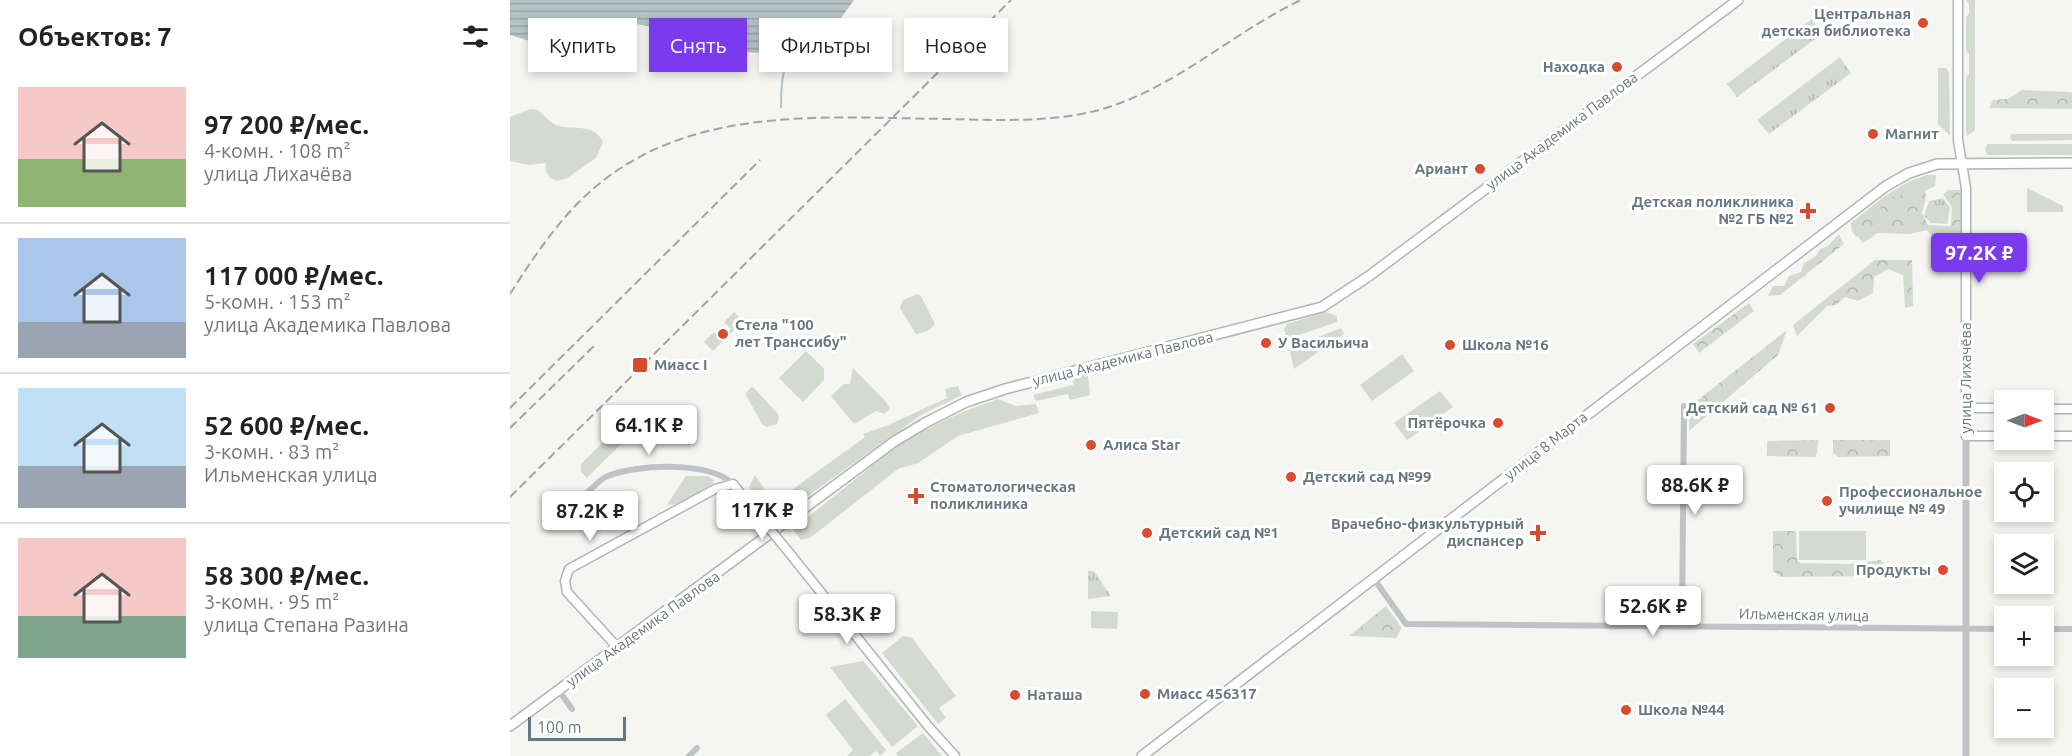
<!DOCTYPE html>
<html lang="ru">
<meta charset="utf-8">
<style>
:root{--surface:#fff;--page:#f2f2f2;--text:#222;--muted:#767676;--line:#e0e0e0;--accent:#7c3aed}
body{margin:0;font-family:Ubuntu,sans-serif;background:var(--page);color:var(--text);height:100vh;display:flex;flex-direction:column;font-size:22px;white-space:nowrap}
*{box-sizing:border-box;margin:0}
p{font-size:20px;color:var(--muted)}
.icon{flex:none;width:33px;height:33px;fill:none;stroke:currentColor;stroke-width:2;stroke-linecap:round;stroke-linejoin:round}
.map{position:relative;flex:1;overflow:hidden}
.panel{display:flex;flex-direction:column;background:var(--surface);width:510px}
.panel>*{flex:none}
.banner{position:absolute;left:18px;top:18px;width:570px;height:54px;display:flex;gap:12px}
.needle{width:39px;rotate:90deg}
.buttons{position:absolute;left:1484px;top:390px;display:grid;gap:12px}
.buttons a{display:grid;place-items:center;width:60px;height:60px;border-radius:0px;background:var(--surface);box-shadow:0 3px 9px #0003;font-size:30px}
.scale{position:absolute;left:18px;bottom:15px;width:98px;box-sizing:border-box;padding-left:6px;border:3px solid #667781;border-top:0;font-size:16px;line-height:21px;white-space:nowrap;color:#667781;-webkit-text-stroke:4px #fff;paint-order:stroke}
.price{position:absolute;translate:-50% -51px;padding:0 14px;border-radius:6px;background:#fff;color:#222;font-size:20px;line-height:39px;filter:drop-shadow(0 2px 3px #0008)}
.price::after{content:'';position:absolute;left:50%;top:36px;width:18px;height:14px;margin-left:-9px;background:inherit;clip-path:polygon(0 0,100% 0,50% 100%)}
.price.current{background:var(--accent);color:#fff}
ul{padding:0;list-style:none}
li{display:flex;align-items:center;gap:18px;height:150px;padding:0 18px}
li+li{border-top:2px solid var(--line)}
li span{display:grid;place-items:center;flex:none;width:168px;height:120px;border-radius:0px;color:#555}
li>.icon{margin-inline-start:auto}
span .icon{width:72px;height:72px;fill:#fffc;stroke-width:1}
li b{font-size:26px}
h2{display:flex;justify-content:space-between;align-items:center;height:72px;padding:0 18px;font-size:26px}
.chip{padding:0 21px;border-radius:0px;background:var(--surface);box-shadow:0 3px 9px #0003;font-size:21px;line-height:54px}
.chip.current{background:var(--accent);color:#fff}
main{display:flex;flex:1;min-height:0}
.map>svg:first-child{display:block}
.grass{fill:#d5dad1}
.forest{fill:url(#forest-crowns)}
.park{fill:url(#park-tufts)}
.water{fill:url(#water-rules)}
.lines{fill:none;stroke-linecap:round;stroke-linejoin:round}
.stream{stroke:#b5c2c5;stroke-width:2}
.secondary-casing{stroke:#afb5b9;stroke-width:11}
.primary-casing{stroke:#b0b5b8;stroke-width:12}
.minor{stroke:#bfc3c6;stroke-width:6}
.tertiary{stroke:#bfc3c6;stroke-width:7}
.secondary{stroke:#fff;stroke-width:8}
.primary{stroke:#fff;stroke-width:9}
.rail{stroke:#9ea5aa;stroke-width:2;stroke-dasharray:9 4.5;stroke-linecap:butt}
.secondary-bridge-casing{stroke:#afb5b9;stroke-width:11;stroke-linecap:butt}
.secondary-bridge{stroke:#fff;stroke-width:8}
.poi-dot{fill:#d84b2f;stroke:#fff;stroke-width:2}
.labels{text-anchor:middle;stroke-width:6;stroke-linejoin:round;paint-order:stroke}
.poi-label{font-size:15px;font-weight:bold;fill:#667781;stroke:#fff;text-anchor:start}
.street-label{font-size:15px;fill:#667781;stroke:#fff}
</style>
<main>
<section class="panel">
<h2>Объектов: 7<svg class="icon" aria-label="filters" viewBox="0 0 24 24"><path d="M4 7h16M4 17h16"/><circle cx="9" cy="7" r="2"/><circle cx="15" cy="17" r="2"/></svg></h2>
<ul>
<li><span style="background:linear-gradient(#f6c9c9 60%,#8fb573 0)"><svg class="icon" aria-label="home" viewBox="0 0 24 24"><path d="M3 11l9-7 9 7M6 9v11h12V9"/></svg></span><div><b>97 200 ₽/мес.</b><p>4-комн. · 108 m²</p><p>улица Лихачёва</p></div></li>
<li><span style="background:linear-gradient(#a9c7e8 70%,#9aa5b1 0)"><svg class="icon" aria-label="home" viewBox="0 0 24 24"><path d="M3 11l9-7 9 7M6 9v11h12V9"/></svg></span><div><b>117 000 ₽/мес.</b><p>5-комн. · 153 m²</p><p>улица Академика Павлова</p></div></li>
<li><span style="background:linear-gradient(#bfe0f5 65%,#9aa5b1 0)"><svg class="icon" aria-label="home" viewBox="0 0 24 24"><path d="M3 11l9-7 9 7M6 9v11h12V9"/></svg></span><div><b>52 600 ₽/мес.</b><p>3-комн. · 83 m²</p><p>Ильменская улица</p></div></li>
<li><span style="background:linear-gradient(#f6c9c9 65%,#7fa58c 0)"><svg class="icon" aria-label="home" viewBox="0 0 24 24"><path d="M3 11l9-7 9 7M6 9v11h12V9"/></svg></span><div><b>58 300 ₽/мес.</b><p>3-комн. · 95 m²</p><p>улица Степана Разина</p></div></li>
</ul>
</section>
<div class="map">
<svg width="1562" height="756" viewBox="0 0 1562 756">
<defs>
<pattern id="forest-crowns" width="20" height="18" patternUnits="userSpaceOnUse" patternTransform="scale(1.5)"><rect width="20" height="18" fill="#d5dad1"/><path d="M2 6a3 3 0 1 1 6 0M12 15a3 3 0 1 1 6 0" fill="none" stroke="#b1b6af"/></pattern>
<pattern id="park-tufts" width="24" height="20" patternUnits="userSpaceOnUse" patternTransform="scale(1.5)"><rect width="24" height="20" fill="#d5dad1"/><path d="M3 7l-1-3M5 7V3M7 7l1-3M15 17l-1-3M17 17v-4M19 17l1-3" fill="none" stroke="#b1b6af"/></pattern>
<pattern id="water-rules" width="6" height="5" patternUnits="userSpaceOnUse" patternTransform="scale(1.5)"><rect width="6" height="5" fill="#b5c2c5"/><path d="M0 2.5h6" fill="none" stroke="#97a2a5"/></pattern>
</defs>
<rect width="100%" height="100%" fill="#f5f5f2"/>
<!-- grass -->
<g class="grass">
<path d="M1456,0H1465V130L1457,136L1456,130V78L1459,74V54L1456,50V17L1459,14V4Z"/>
<path d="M1428,68H1436L1439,73L1440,136L1428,124Z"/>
<path d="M20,109L28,110C34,115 39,122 46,125C64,131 83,122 93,142L86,158L57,178L48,181L40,178L36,171V163L18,165L0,161V117Z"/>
<path d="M1502,134H1562V140L1502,141L1500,137Z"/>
<path d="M1477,144H1562V155H1477L1475,150Z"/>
<path d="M1417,175H1426L1425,186L1390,203L1346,237L1342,231L1341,223C1364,205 1388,183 1417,175Z"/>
<path d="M1517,188L1553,206V212H1517Z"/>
<path d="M408,294L411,296L425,324C422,330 413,333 406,334L390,308L393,300Z"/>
<path d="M224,312L233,321L203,351L194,342L204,332L212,339L221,329L214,322Z"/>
<path d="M815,312L827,316V322L777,339L774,329L777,324Z"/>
<path d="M831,328L834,334L784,369L779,348Z"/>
<path d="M296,351L314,369V380L293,402L269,378Z"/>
<path d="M892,354L904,371L862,401L850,385Z"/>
<path d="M343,368L376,402L380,409L374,414L366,411L344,424L321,396L334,384H340Z"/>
<path d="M574,372L578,375L580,395L560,400L558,394L526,401L523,395L563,385L564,374Z"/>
<path d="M448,386L452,395L411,415L270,516L263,508L257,511L239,487L245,475L264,503L355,437L353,434L376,426L437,398L435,389Z"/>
<path d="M241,387H243L268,414L269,418L267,424L257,427L252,424L236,395V393Z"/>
<path d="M930,391L943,407L897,440L884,423Z"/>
<path d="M488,399L506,406L526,404L529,413L448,436L408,463L388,469L300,538L291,540L283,529C318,502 352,472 388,446C419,426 453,411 488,399Z"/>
<path d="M102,433L112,443L77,478L71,472V464Z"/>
<path d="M176,476H198L204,480L203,483L170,504L157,505Z"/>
<rect x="1289" y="531" width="67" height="29"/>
<path d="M581,611L608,612L607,629L581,628Z"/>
<path d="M393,636L402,638L446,696L429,708L436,718L428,724L372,653Z"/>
<path d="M353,661L408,726L382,747L320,667Z"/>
<path d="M335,699L376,750L370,756L366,751L359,756H337L343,750L316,715Z"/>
<path d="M413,733L432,756H388L386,753Z"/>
</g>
<!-- forest -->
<g class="forest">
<path d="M1512,90L1560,92L1562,93V109L1479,108L1483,100L1498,99Z"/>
<path d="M1413,181L1416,197L1412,213L1418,225L1441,226L1442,207L1433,194L1439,190H1451L1452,237L1449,248L1433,249L1432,236L1423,237L1417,230L1399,234L1368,233L1353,243L1345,233L1347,220L1356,212L1365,216L1378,198L1402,192Z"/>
<path d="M1329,234L1334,244L1270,295L1258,296L1263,286H1274L1279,276L1291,272L1294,263L1305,257L1310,249L1318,246Z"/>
<path d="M1365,260H1402L1403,306L1395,308L1393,275L1378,269L1364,277L1363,293L1348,301L1335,297L1326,305L1317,306L1287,336L1283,325Z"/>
<path d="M1239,303L1244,311L1189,353L1183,344Z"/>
<path d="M1277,330L1268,355L1179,431V407Z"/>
<path d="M1308,440L1307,453L1305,457L1257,456V441Z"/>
<path d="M1323,440H1380V456L1328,457L1323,453Z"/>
<path d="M1263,531H1284L1286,533L1287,561L1290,563L1339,564L1371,560L1374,564L1368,576L1271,577L1263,571Z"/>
<path d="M876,606L892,628L886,638L839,636Z"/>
</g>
<!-- park -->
<g class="park">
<path d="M1302,19L1312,34L1227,97L1217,84Z"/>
<path d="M1330,57L1341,73L1259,134L1247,120Z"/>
<path d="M1433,198L1440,208L1437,224L1421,223L1414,216L1419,201Z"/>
<path d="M578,571H584L601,596L578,599Z"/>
</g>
<!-- water -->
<path class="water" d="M0,0H344L316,39L301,46L281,28L270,32L260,50C236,59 211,43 187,37C161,30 135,25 108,21L94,36L76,34L59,43L33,39L23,42L0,35Z"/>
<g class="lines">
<!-- stream -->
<path class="stream" d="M269,32L281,51C272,70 271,87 271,107"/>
<!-- secondary casing -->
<g class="secondary-casing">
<g id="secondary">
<path d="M1448,0V140L1456,188V436H1494"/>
<path d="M1456,408H1494"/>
<path d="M1533,409H1562"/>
<path d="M1533,436H1562"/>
<path d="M277,550L418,726L445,756"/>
<path d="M108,648L57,592L55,581L59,569L205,489L223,484L248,515"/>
</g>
</g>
<!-- primary casing -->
<g class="primary-casing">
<g id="primary">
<path d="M0,726L385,441L415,423L456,402L495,389L812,307L859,276L1228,0"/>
<path d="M632,756L1376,186L1399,173L1427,164L1562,163"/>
</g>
</g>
<!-- minor -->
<g class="minor">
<path d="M64,507C72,499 88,479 98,476C127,464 199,461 223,484"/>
<path d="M864,579L896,624L1494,629"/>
<path d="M1172,626L1174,406"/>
<path d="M1533,629H1562"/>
<path d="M49,691L62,709"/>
<path d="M179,756L187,748"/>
</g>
<!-- tertiary -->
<path class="tertiary" d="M1456,756V436"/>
<!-- secondary -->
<use href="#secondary" class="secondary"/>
<!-- primary -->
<use href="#primary" class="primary"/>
<!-- rail -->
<g class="rail">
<path d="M0,294C21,261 43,228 71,200C171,102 312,118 440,119C482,120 530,122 571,114C654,99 717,35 791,0"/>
<path d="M0,408L250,160"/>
<path d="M0,428L85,345"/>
<path d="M0,497L501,0"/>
</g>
<!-- secondary-bridge casing -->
<g class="secondary-bridge-casing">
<path id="secondary-bridge" d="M248,515L277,550"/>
</g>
<!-- secondary-bridge -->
<use href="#secondary-bridge" class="secondary-bridge"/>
</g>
<!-- markers -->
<g class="poi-dot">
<circle cx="1413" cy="23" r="6"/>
<circle cx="1107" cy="67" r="6"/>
<circle cx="1363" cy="134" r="6"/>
<circle cx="970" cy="169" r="6"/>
<path d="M1295 202h6v6h6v6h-6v6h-6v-6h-6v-6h6z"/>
<circle cx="213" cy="334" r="6"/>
<circle cx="756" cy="343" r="6"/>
<circle cx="940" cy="345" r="6"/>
<rect x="122" y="357" width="16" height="16" rx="3"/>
<circle cx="1320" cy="408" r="6"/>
<circle cx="988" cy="423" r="6"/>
<circle cx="581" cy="445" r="6"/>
<circle cx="781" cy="477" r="6"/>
<path d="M403 487h6v6h6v6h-6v6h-6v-6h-6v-6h6z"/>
<circle cx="1317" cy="501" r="6"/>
<circle cx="637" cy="533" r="6"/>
<path d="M1025 524h6v6h6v6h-6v6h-6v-6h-6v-6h6z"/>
<circle cx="1433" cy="570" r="6"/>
<circle cx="635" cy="694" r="6"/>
<circle cx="505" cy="695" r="6"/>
<circle cx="1116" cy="710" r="6"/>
</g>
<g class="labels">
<!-- poi labels -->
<g class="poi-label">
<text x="1401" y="19" text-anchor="end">Центральная<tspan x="1401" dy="17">детская библиотека</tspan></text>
<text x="1095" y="72" text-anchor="end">Находка</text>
<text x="1375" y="139">Магнит</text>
<text x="958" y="174" text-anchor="end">Ариант</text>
<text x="1284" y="207" text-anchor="end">Детская поликлиника<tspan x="1284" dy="17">№2 ГБ №2</tspan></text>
<text x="225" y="330">Стела "100<tspan x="225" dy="17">лет Транссибу"</tspan></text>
<text x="768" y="348">У Васильича</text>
<text x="952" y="350">Школа №16</text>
<text x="144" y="370">Миасс I</text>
<text x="1308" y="413" text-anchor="end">Детский сад № 61</text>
<text x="976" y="428" text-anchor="end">Пятёрочка</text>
<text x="593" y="450">Алиса Star</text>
<text x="793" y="482">Детский сад №99</text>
<text x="420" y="492">Стоматологическая<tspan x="420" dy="17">поликлиника</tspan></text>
<text x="1329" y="497">Профессиональное<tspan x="1329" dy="17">училище № 49</tspan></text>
<text x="1014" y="529" text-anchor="end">Врачебно-физкультурный<tspan x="1014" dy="17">диспансер</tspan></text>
<text x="649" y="538">Детский сад №1</text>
<text x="1421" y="575" text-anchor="end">Продукты</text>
<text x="647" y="699">Миасс 456317</text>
<text x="517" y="700">Наташа</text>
<text x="1128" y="715">Школа №44</text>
</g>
<!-- street labels -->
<g class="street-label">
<text transform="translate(1052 131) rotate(-37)" y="5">улица Академика Павлова</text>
<text transform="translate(613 359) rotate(-14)" y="5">улица Академика Павлова</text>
<text transform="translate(1456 378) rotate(-90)" y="5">улица Лихачёва</text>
<text transform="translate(1036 446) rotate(-38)" y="5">улица 8 Марта</text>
<text transform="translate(1294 615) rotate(1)" y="5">Ильменская улица</text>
<text transform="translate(133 629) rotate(-36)" y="5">улица Академика Павлова</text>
</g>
</g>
</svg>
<div class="buttons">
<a><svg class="needle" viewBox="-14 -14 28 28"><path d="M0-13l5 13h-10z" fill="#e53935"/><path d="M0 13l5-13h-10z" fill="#767676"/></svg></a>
<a><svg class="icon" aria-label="locate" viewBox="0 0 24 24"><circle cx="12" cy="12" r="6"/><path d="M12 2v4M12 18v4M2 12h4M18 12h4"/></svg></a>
<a><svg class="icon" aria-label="layers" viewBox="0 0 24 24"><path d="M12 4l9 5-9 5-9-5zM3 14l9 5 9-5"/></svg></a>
<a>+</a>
<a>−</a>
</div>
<div class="scale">100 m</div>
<b class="price current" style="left:1469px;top:284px">97.2K ₽</b>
<b class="price" style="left:139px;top:456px">64.1K ₽</b>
<b class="price" style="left:1185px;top:516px">88.6K ₽</b>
<b class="price" style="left:252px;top:541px">117K ₽</b>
<b class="price" style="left:80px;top:542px">87.2K ₽</b>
<b class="price" style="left:1143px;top:637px">52.6K ₽</b>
<b class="price" style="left:337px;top:645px">58.3K ₽</b>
<div class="banner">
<a class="chip">Купить</a>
<a class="chip current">Снять</a>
<a class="chip">Фильтры</a>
<a class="chip">Новое</a>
</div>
</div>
</main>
